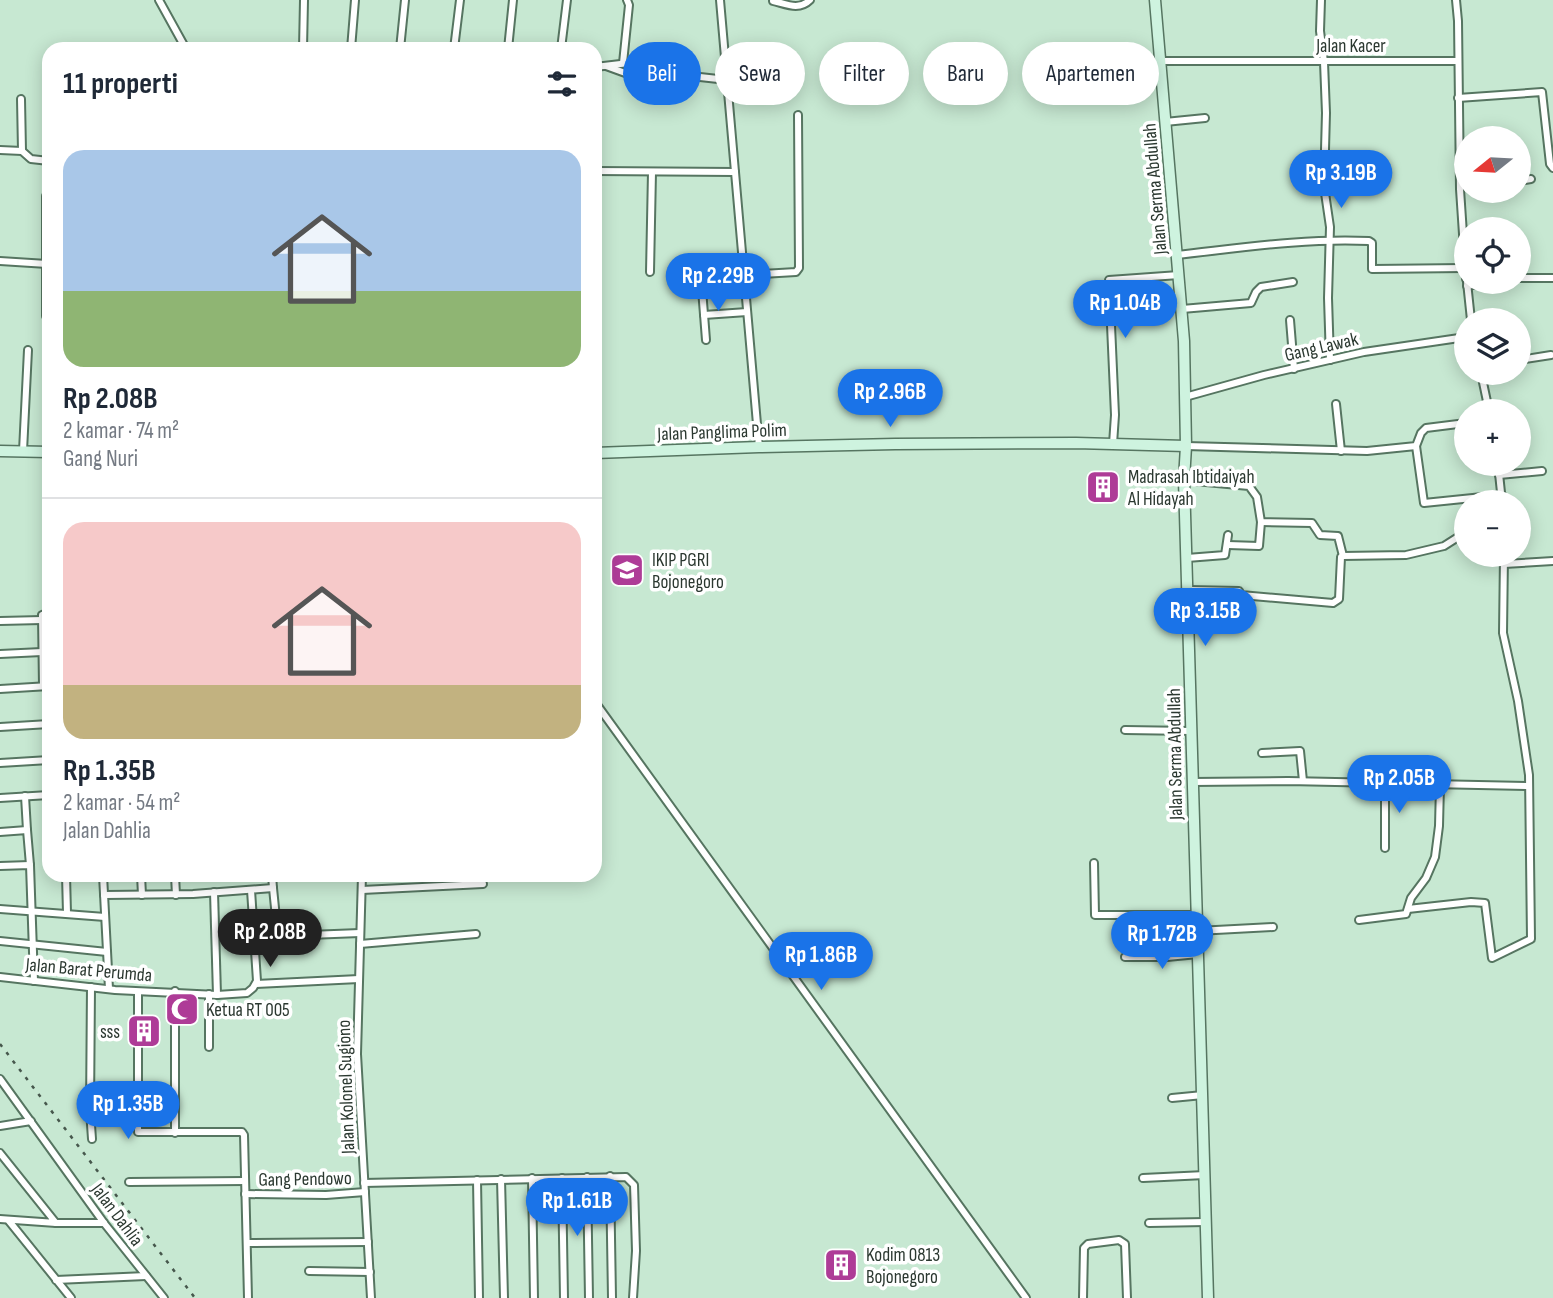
<!DOCTYPE html>
<html lang="id">
<meta charset="utf-8">
<style>
:root{--surface:#fff;--page:#f6f6f7;--text:#1f2937;--muted:#747a83;--line:#e0e1e3;--accent:#1a73e8}
body{margin:0;font-family:"Sofia Sans Condensed",sans-serif;background:var(--page);color:var(--text);height:100vh;display:flex;flex-direction:column;font-size:26px;white-space:nowrap}
*{box-sizing:border-box;margin:0}
p{font-size:23px;color:var(--muted)}
.icon{flex:none;width:38px;height:38px;fill:none;stroke:currentColor;stroke-width:2;stroke-linecap:round;stroke-linejoin:round}
.map{position:relative;flex:1;overflow:hidden}
.panel{position:absolute;left:42px;top:42px;width:560px;height:840px;display:flex;flex-direction:column;background:var(--surface);border-radius:21px;box-shadow:0 4px 18px #0003}
.panel>*{flex:none}
.banner{position:absolute;left:623px;top:42px;width:665px;height:63px;display:flex;gap:14px}
.needle{width:46px;rotate:252deg}
.fabs{position:absolute;left:1454px;top:126px;display:grid;gap:14px}
.fabs a{display:grid;place-items:center;width:77px;height:77px;border-radius:50%;background:var(--surface);box-shadow:0 4px 18px #0003;font-size:35px}
.price{position:absolute;translate:-50% -60px;padding:0 16px;border-radius:24px;background:var(--accent);color:#fff;font-size:23px;line-height:46px;filter:drop-shadow(0 2px 4px #0008)}
.price::after{content:'';position:absolute;left:50%;top:42px;width:21px;height:16px;margin-left:-10px;background:inherit;clip-path:polygon(0 0,100% 0,50% 100%)}
.price.selected{background:#222;color:#fff}
ul{padding:0;list-style:none}
li{display:grid;align-content:center;gap:14px;height:371px;padding:0 21px}
li+li{border-top:2px solid var(--line)}
li span{display:grid;place-items:center;height:217px;border-radius:21px;color:#555}
li>.icon{margin-inline-start:auto}
span .icon{width:126px;height:126px;fill:#fffc;stroke-width:1}
li b{font-size:30px}
h2{display:flex;justify-content:space-between;align-items:center;height:84px;padding:0 21px;font-size:30px}
.chip{padding:0 24px;border-radius:32px;background:var(--surface);box-shadow:0 4px 18px #0003;font-size:24px;line-height:63px}
.chip.selected{background:var(--accent);color:#fff}
.map>svg:first-child{display:block}
.lines{fill:none;stroke-linecap:round;stroke-linejoin:round}
.street-casing{stroke:#567561;stroke-width:10}
.secondary-casing{stroke:#567561;stroke-width:13}
.street{stroke:#fff;stroke-width:6}
.secondary{stroke:#cef3df;stroke-width:10}
.rail{stroke:#46574c;stroke-width:2.5;stroke-dasharray:3.5 7;stroke-linecap:butt}
.labels{text-anchor:middle;stroke-width:7;stroke-linejoin:round;paint-order:stroke}
.street-label{font-size:19px;fill:#2b3830;stroke:#fff}
.poi-label{font-size:19px;fill:#2b3830;stroke:#fff;text-anchor:start}
</style>
<div class="map">
<svg width="1553" height="1298" viewBox="0 0 1553 1298">
<rect width="100%" height="100%" fill="#c7e8d2"/>
<g class="lines">
<!-- street casing -->
<g class="street-casing">
<g id="street">
<path d="M159,0L186,49"/>
<path d="M720,0L759,447"/>
<path d="M1321,0L1320,31L1324,62L1326,113L1324,186L1330,227L1328,298L1330,360"/>
<path d="M1456,0L1458,21L1460,189L1466,279"/>
<path d="M773,1C786,4 799,11 810,0"/>
<path d="M303,49L304,0"/>
<path d="M351,49L355,0"/>
<path d="M400,49L405,0"/>
<path d="M454,49L460,0"/>
<path d="M508,49L513,0"/>
<path d="M561,49L567,0"/>
<path d="M1160,61H1458"/>
<path d="M623,63L629,5L627,0"/>
<path d="M606,66L628,74L679,80L691,76L727,80"/>
<path d="M595,67L629,63L679,69L691,76"/>
<path d="M1458,98L1542,92L1550,164L1553,168"/>
<path d="M21,99L22,151"/>
<path d="M1165,122L1205,118"/>
<path d="M0,150L22,151L31,159L49,161"/>
<path d="M595,171L735,172"/>
<path d="M1519,181L1531,179"/>
<path d="M1177,255C1241,248 1304,238 1369,241L1372,243V269L1465,268"/>
<path d="M0,261L47,264"/>
<path d="M650,272L652,172"/>
<path d="M744,275L796,272L799,268L798,115"/>
<path d="M1519,278H1553"/>
<path d="M1467,282L1471,320"/>
<path d="M1467,286L1486,282"/>
<path d="M702,289L706,340"/>
<path d="M1182,309L1251,303L1256,292L1261,287L1293,282"/>
<path d="M704,315L747,312"/>
<path d="M46,316V196"/>
<path d="M1290,320L1294,369"/>
<path d="M1519,360L1551,355"/>
<path d="M1481,373L1489,411"/>
<path d="M1185,397L1264,375L1364,352L1466,337"/>
<path d="M1336,404L1341,451"/>
<path d="M1113,444L1115,415L1109,280L1179,275"/>
<path d="M1186,446L1367,451L1416,446L1421,433L1426,428L1466,423"/>
<path d="M1416,446L1424,503L1502,495"/>
<path d="M23,451L28,350"/>
<path d="M1498,464L1502,502"/>
<path d="M1499,475L1542,471"/>
<path d="M1184,480L1249,486L1257,497L1261,522L1312,523L1320,535L1338,536L1343,556"/>
<path d="M1228,545L1259,546L1261,522"/>
<path d="M1187,558L1225,555L1228,535"/>
<path d="M1504,564L1553,561"/>
<path d="M1188,590L1239,591L1241,595L1333,603L1339,599L1341,557L1343,556L1406,555L1444,546L1466,532"/>
<path d="M0,621L42,620"/>
<path d="M0,654L42,652"/>
<path d="M43,686L42,615L49,612"/>
<path d="M0,689L49,686"/>
<path d="M595,702L1026,1298"/>
<path d="M0,727L49,724"/>
<path d="M1125,730L1191,731"/>
<path d="M1262,753L1300,751L1303,781"/>
<path d="M0,763L49,760"/>
<path d="M1192,782L1288,781L1529,786"/>
<path d="M1385,783V848"/>
<path d="M25,796L27,830"/>
<path d="M0,798L49,795"/>
<path d="M0,832L27,830L30,865"/>
<path d="M1094,863L1095,915H1196"/>
<path d="M0,866L30,865L34,981"/>
<path d="M66,875L67,913"/>
<path d="M103,875L109,989"/>
<path d="M141,875L142,895"/>
<path d="M175,875L176,895"/>
<path d="M362,875L357,1054L371,1298"/>
<path d="M273,888L277,928L283,936L360,933"/>
<path d="M362,890L483,884"/>
<path d="M214,892L217,995"/>
<path d="M104,895L193,894L273,888L272,875"/>
<path d="M0,909L105,917"/>
<path d="M1408,909L1471,902L1485,903L1492,958L1531,939L1529,775L1518,701L1503,633L1504,555"/>
<path d="M1359,920L1406,914L1411,898L1426,878L1435,857L1439,826L1440,785"/>
<path d="M1197,931L1273,927"/>
<path d="M0,941L107,952"/>
<path d="M360,944L476,934"/>
<path d="M1125,957H1167L1198,954"/>
<path d="M0,977L115,990L217,995L247,993L253,988L257,981L251,890"/>
<path d="M256,984L359,979"/>
<path d="M91,987L90,1110L92,1139"/>
<path d="M175,991V1133"/>
<path d="M138,992V1132H242L244,1135L248,1298"/>
<path d="M209,994V1047"/>
<path d="M0,1079L104,1223L164,1298"/>
<path d="M1172,1098L1203,1095"/>
<path d="M0,1126L31,1121"/>
<path d="M0,1153L56,1223L0,1219"/>
<path d="M610,1176L612,1298"/>
<path d="M587,1177L589,1298"/>
<path d="M532,1178L534,1298"/>
<path d="M562,1178L564,1298"/>
<path d="M1143,1178L1205,1175"/>
<path d="M501,1179L504,1298"/>
<path d="M477,1180L479,1298"/>
<path d="M129,1182L245,1181"/>
<path d="M364,1183L626,1177L634,1185L636,1251L633,1298"/>
<path d="M245,1194L326,1195L365,1192"/>
<path d="M9,1221L71,1298"/>
<path d="M56,1223H104"/>
<path d="M1149,1223L1206,1222"/>
<path d="M247,1243L368,1242"/>
<path d="M309,1271L370,1272"/>
<path d="M56,1280L146,1276"/>
<path d="M1083,1298L1084,1248L1088,1244L1119,1240L1125,1244L1127,1298"/>
</g>
</g>
<!-- secondary casing -->
<g class="secondary-casing">
<g id="secondary">
<path d="M1155,0L1184,341L1186,446L1184,480L1208,1298"/>
<path d="M0,451L49,452"/>
<path d="M595,453L759,447L895,444L1076,443L1186,446"/>
</g>
</g>
<!-- street -->
<use href="#street" class="street"/>
<!-- secondary -->
<use href="#secondary" class="secondary"/>
<!-- rail -->
<path class="rail" d="M0,1044L195,1298"/>
</g>
<!-- icons -->
<defs>
<g id="building-square" transform="scale(1.75)"><rect x="-9" y="-9" width="18" height="18" rx="4" fill="#ae3c97" stroke="#fff"/><path d="M-4-6H4V6H1V3H-1V6H-4ZM-2.5-4.3h1.7v1.8h-1.7ZM.8-4.3h1.7v1.8H.8ZM-2.5-1h1.7V.8h-1.7ZM.8-1h1.7V.8H.8Z" fill="#fff"/></g>
<g id="university-square" transform="scale(1.75)"><rect x="-9" y="-9" width="18" height="18" rx="4" fill="#ae3c97" stroke="#fff"/><path d="M0-5L7-2L0 1L-7-2ZM-4 1L0 2.5L4 1V4Q0 6-4 4Z" fill="#fff"/></g>
<g id="mosque-square" transform="scale(1.75)"><rect x="-9" y="-9" width="18" height="18" rx="4" fill="#ae3c97" stroke="#fff"/><path d="M3.5-4.9A6 6 0 1 0 3.5 4.9A5 5 0 1 1 3.5-4.9Z" fill="#fff"/></g>
</defs>
<g fill-rule="evenodd">
<use href="#building-square" x="1103" y="487"/>
<use href="#university-square" x="627" y="570"/>
<use href="#mosque-square" x="182" y="1009"/>
<use href="#building-square" x="144" y="1031"/>
<use href="#building-square" x="841" y="1265"/>
</g>
<g class="labels">
<!-- street labels -->
<g class="street-label">
<text x="1351" y="52">Jalan Kacer</text>
<text transform="translate(1154 189) rotate(-95)" y="7">Jalan Serma Abdullah</text>
<text transform="translate(1321 346) rotate(-13)" y="7">Gang Lawak</text>
<text transform="translate(722 431) rotate(-2)" y="7">Jalan Panglima Polim</text>
<text transform="translate(1174 754) rotate(-91)" y="7">Jalan Serma Abdullah</text>
<text transform="translate(89 969) rotate(5)" y="7">Jalan Barat Perumda</text>
<text transform="translate(345 1087) rotate(-92)" y="7">Jalan Kolonel Sugiono</text>
<text transform="translate(305 1178) rotate(-1)" y="7">Gang Pendowo</text>
<text transform="translate(118 1214) rotate(53)" y="7">Jalan Dahlia</text>
</g>
<!-- poi labels -->
<g class="poi-label">
<text x="1128" y="483">Madrasah Ibtidaiyah<tspan x="1128" dy="22">Al Hidayah</tspan></text>
<text x="652" y="566">IKIP PGRI<tspan x="652" dy="22">Bojonegoro</tspan></text>
<text x="206" y="1016">Ketua RT 005</text>
<text x="120" y="1038" text-anchor="end">sss</text>
<text x="866" y="1261">Kodim 0813<tspan x="866" dy="22">Bojonegoro</tspan></text>
</g>
</g>
</svg>
<div class="fabs">
<a><svg class="needle" viewBox="-14 -14 28 28"><path d="M0-13l5 13h-10z" fill="#e53935"/><path d="M0 13l5-13h-10z" fill="#747a83"/></svg></a>
<a><svg class="icon" aria-label="locate" viewBox="0 0 24 24"><circle cx="12" cy="12" r="6"/><path d="M12 2v4M12 18v4M2 12h4M18 12h4"/></svg></a>
<a><svg class="icon" aria-label="layers" viewBox="0 0 24 24"><path d="M12 4l9 5-9 5-9-5zM3 14l9 5 9-5"/></svg></a>
<a>+</a>
<a>−</a>
</div>
<b class="price" style="left:1341px;top:210px">Rp 3.19B</b>
<b class="price" style="left:718px;top:313px">Rp 2.29B</b>
<b class="price" style="left:1125px;top:340px">Rp 1.04B</b>
<b class="price" style="left:890px;top:429px">Rp 2.96B</b>
<b class="price" style="left:1205px;top:648px">Rp 3.15B</b>
<b class="price" style="left:1399px;top:815px">Rp 2.05B</b>
<b class="price selected" style="left:270px;top:969px">Rp 2.08B</b>
<b class="price" style="left:1162px;top:971px">Rp 1.72B</b>
<b class="price" style="left:821px;top:992px">Rp 1.86B</b>
<b class="price" style="left:128px;top:1141px">Rp 1.35B</b>
<b class="price" style="left:577px;top:1238px">Rp 1.61B</b>
<div class="banner">
<a class="chip selected">Beli</a>
<a class="chip">Sewa</a>
<a class="chip">Filter</a>
<a class="chip">Baru</a>
<a class="chip">Apartemen</a>
</div>
<section class="panel">
<h2>11 properti<svg class="icon" aria-label="filters" viewBox="0 0 24 24"><path d="M4 7h16M4 17h16"/><circle cx="9" cy="7" r="2"/><circle cx="15" cy="17" r="2"/></svg></h2>
<ul>
<li><span style="background:linear-gradient(#a9c7e8 65%,#8fb573 0)"><svg class="icon" aria-label="home" viewBox="0 0 24 24"><path d="M3 11l9-7 9 7M6 9v11h12V9"/></svg></span><div><b>Rp 2.08B</b><p>2 kamar · 74 m²</p><p>Gang Nuri</p></div></li>
<li><span style="background:linear-gradient(#f6c9c9 75%,#c2b280 0)"><svg class="icon" aria-label="home" viewBox="0 0 24 24"><path d="M3 11l9-7 9 7M6 9v11h12V9"/></svg></span><div><b>Rp 1.35B</b><p>2 kamar · 54 m²</p><p>Jalan Dahlia</p></div></li>
</ul>
</section>
</div>
